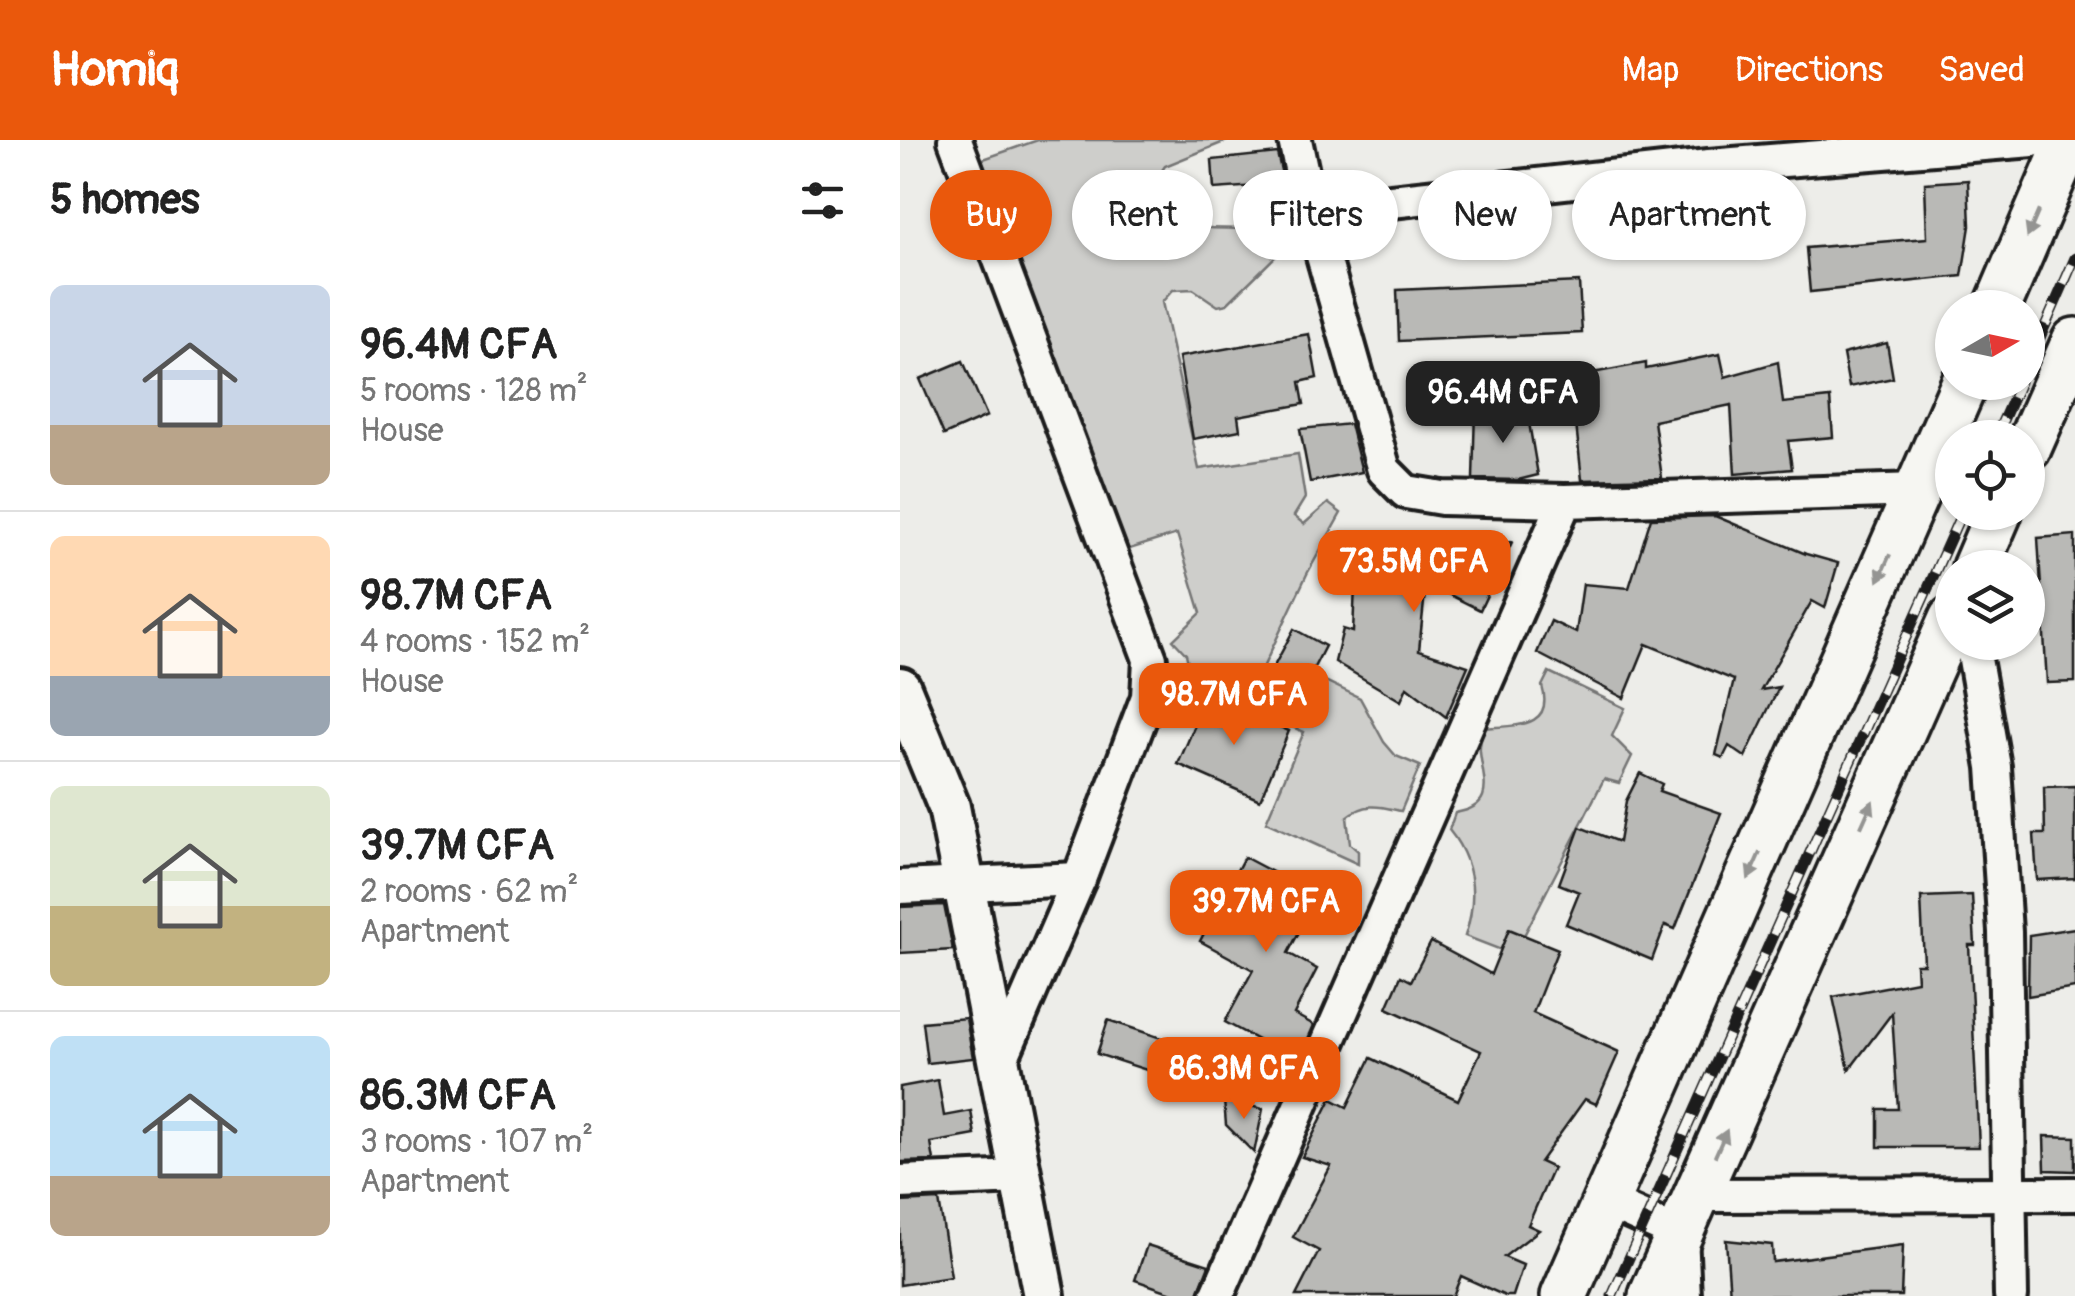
<!DOCTYPE html>
<meta charset="utf-8">
<style>
:root{--surface:#fff;--page:#f2f2f2;--text:#222;--muted:#767676;--line:#e0e0e0;--accent:#ea580c}
body{margin:0;font-family:Pangolin,sans-serif;background:var(--page);color:var(--text);height:100vh;display:flex;flex-direction:column;font-size:38px;white-space:nowrap}
*{box-sizing:border-box;margin:0}
p{font-size:32px;color:var(--muted)}
.icon{flex:none;width:55px;height:55px;fill:none;stroke:currentColor;stroke-width:2;stroke-linecap:round;stroke-linejoin:round}
.map{position:relative;flex:1;overflow:hidden}
.side{display:flex;flex-direction:column;background:var(--surface);width:900px}
.side>*{flex:none}
.guide{position:absolute;left:30px;top:30px;width:950px;height:90px;display:flex;gap:20px}
.needle{width:65px;rotate:81deg}
.controls{position:absolute;left:1035px;top:150px;display:grid;gap:20px}
.controls a{display:grid;place-items:center;width:110px;height:110px;border-radius:50%;background:var(--surface);box-shadow:0 2px 8px #0004;font-size:50px}
.price{position:absolute;translate:-50% -85px;padding:0 22px;border-radius:20px;background:var(--accent);color:#fff;font-size:32px;line-height:65px;filter:drop-shadow(0 2px 5px #0008)}
.price::after{content:'';position:absolute;left:50%;top:60px;width:30px;height:22px;margin-left:-15px;background:inherit;clip-path:polygon(0 0,100% 0,50% 100%)}
.price.current{background:#222;color:#fff}
ul{padding:0;list-style:none}
li{display:flex;align-items:center;gap:30px;height:250px;padding:0 50px}
li+li{border-top:2px solid var(--line)}
li span{display:grid;place-items:center;flex:none;width:280px;height:200px;border-radius:15px;color:#555}
li>.icon{margin-inline-start:auto}
span .icon{width:120px;height:120px;fill:#fffc;stroke-width:1}
li b{font-size:42px}
h2{display:flex;justify-content:space-between;align-items:center;height:120px;padding:0 50px;font-size:42px}
.pill{padding:0 35px;border-radius:45px;background:var(--surface);box-shadow:0 2px 8px #0004;font-size:35px;line-height:90px}
.pill.current{background:var(--accent);color:#fff}
header{display:flex;align-items:center;gap:60px;box-sizing:border-box;height:140px;padding:0 50px;background:var(--accent);color:#fff}
header strong{font-size:48px}
nav{display:flex;gap:55px;margin-inline-start:auto;font-size:35px}
main{display:flex;flex:1;min-height:0}
.map>svg:first-child{display:block}
.green{fill:#cececb;stroke:#757574;stroke-width:2.5}
.building{fill:#b9b9b6;stroke:#1c1c1c;stroke-width:2.5}
.lines{fill:none;stroke-linecap:round;stroke-linejoin:round}
.minor-casing{stroke:#1c1c1c;stroke-width:40}
.tertiary-casing{stroke:#1c1c1c;stroke-width:48}
.secondary-casing{stroke:#1c1c1c;stroke-width:52}
.minor{stroke:#f6f6f2;stroke-width:32}
.tertiary{stroke:#f6f6f2;stroke-width:40}
.secondary{stroke:#f6f6f2;stroke-width:45}
.rail-casing{stroke:#1c1c1c;stroke-width:11}
.rail{stroke:#f6f6f2;stroke-width:8;stroke-dasharray:22;stroke-linecap:butt}
.oneway{fill:#949492}
</style>
<header>
<strong>Homiq</strong>
<nav><a>Map</a><a>Directions</a><a>Saved</a></nav>
</header>
<main>
<section class="side">
<h2>5 homes<svg class="icon" aria-label="filters" viewBox="0 0 24 24"><path d="M4 7h16M4 17h16"/><circle cx="9" cy="7" r="2"/><circle cx="15" cy="17" r="2"/></svg></h2>
<ul>
<li><span style="background:linear-gradient(#c9d6e8 70%,#b9a48a 0)"><svg class="icon" aria-label="home" viewBox="0 0 24 24"><path d="M3 11l9-7 9 7M6 9v11h12V9"/></svg></span><div><b>96.4M CFA</b><p>5 rooms · 128 m²</p><p>House</p></div></li>
<li><span style="background:linear-gradient(#ffd9b3 70%,#9aa5b1 0)"><svg class="icon" aria-label="home" viewBox="0 0 24 24"><path d="M3 11l9-7 9 7M6 9v11h12V9"/></svg></span><div><b>98.7M CFA</b><p>4 rooms · 152 m²</p><p>House</p></div></li>
<li><span style="background:linear-gradient(#dfe7d0 60%,#c2b280 0)"><svg class="icon" aria-label="home" viewBox="0 0 24 24"><path d="M3 11l9-7 9 7M6 9v11h12V9"/></svg></span><div><b>39.7M CFA</b><p>2 rooms · 62 m²</p><p>Apartment</p></div></li>
<li><span style="background:linear-gradient(#bfe0f5 70%,#b9a48a 0)"><svg class="icon" aria-label="home" viewBox="0 0 24 24"><path d="M3 11l9-7 9 7M6 9v11h12V9"/></svg></span><div><b>86.3M CFA</b><p>3 rooms · 107 m²</p><p>Apartment</p></div></li>
</ul>
</section>
<div class="map">
<svg width="1175" height="1156" viewBox="0 0 1175 1156">
<rect width="100%" height="100%" fill="#edede9"/>
<filter id="ink" filterUnits="userSpaceOnUse"><feTurbulence type="fractalNoise" baseFrequency=".01" numOctaves="2"/><feDisplacementMap in="SourceGraphic" scale="20" xChannelSelector="R" yChannelSelector="G"/><feConvolveMatrix kernelMatrix="1 2 1 2 8 2 1 2 1" color-interpolation-filters="sRGB"/></filter>
<g filter="url(#ink)">
<!-- green -->
<g class="green">
<path d="M138,0H329L265,26L254,42C272,116 340,71 378,100L380,112L327,164L318,166L293,149L273,150L262,162L299,329L398,314L405,358L394,376L404,384L428,363L441,373L407,434L361,532L414,558L421,539L460,558L484,602L496,616L520,626L501,671C478,666 467,662 447,677L450,704L458,711V724L366,682L404,592L293,544L286,514L273,500L301,473L277,394L214,414L69,24Z"/>
<path d="M649,532L725,568L712,596L732,616L719,643L704,639L614,815L565,796C578,757 575,722 549,690L555,673C597,666 583,641 580,612C579,604 582,596 584,588C614,585 655,589 642,546Z"/>
</g>
<!-- building -->
<g class="building">
<path d="M377,13L386,52L358,54L357,46L314,49L312,20Z"/>
<path d="M1068,40L1070,86L1062,136L910,152L906,108L1027,98L1025,43Z"/>
<path d="M679,142L682,193L499,201L497,150Z"/>
<path d="M409,194L417,238L400,242L404,264L338,276L340,290L293,299L279,217Z"/>
<path d="M987,203L993,238L949,247L943,214Z"/>
<path d="M820,214L825,237L878,222L883,263L930,258L933,297L888,301L892,329L835,334L831,265L754,281L762,338L682,340L671,237L746,223V229Z"/>
<path d="M63,221L87,276L44,295L20,239Z"/>
<path d="M575,270L627,271L638,335L618,340L573,339Z"/>
<path d="M450,284L462,332L410,342L400,289Z"/>
<path d="M815,376L906,414L938,423L925,468L912,461L861,550L879,547L845,617L829,606L823,618L816,615L834,540L746,504L724,558L637,513L651,481L676,493L683,444L729,448L751,378Z"/>
<path d="M1175,395V542L1147,543L1138,398Z"/>
<path d="M467,396L571,406V404L612,402L580,470L526,443L519,510L568,526L546,577L507,547L501,561L435,522L443,489L453,492L455,446L478,448Z"/>
<path d="M394,489L425,506L404,547L372,530Z"/>
<path d="M308,555L389,591L360,660L278,624Z"/>
<path d="M740,633L762,644L759,651L821,673L775,789L765,785L752,820L666,784L679,752L659,744L680,687L719,702L726,661Z"/>
<path d="M1175,646V738L1137,740L1134,694H1145L1144,647Z"/>
<path d="M344,717L418,756L388,813L417,829L394,874L414,885L398,922L325,882L353,830L300,801Z"/>
<path d="M1072,755L1075,805H1069L1079,1007H978V969H998L992,873L949,930L933,857L1017,841L1016,824H1024L1021,757Z"/>
<path d="M44,765L53,810L0,813V767Z"/>
<path d="M1175,788V848L1128,856L1129,795Z"/>
<path d="M609,789L658,809L633,873L719,912L696,964L685,959L640,1022L653,1028L628,1085L639,1090L604,1117L623,1125L613,1156H605L561,1136L553,1156H396L419,1111L393,1097L431,1026L402,1017L431,959L447,967L471,918L558,960L581,911L487,868L501,836L511,841L531,802L591,834Z"/>
<path d="M66,878L73,918L27,923L22,882Z"/>
<path d="M208,880L276,903L265,936L197,914Z"/>
<path d="M38,940L44,976L71,971L75,995L31,1003L34,1021L0,1022V947Z"/>
<path d="M324,960L363,969L354,1013L326,985Z"/>
<path d="M1144,996L1175,997V1031L1145,1030Z"/>
<path d="M39,1060L51,1137L0,1145V1062Z"/>
<path d="M826,1100L872,1105L873,1122L1003,1105L1001,1156H830Z"/>
<path d="M247,1105L309,1125L297,1156H281L235,1140Z"/>
</g>
<g class="lines">
<!-- minor casing -->
<g class="minor-casing">
<g id="minor">
<path d="M55,0L250,519L248,557L179,739L99,924"/>
<path d="M395,0L410,70L484,330L506,352L542,358L665,361L1018,350"/>
<path d="M410,70L809,26L1133,0"/>
<path d="M1072,502L1094,627L1105,792L1111,1156"/>
<path d="M0,747L179,739"/>
<path d="M0,1042L121,1037"/>
<path d="M799,1055L1175,1054"/>
<path d="M707,1062L781,1095L784,1156"/>
<path d="M317,1156L665,361"/>
</g>
</g>
<!-- tertiary casing -->
<g class="tertiary-casing">
<path id="tertiary" d="M0,548L49,667L144,1156"/>
</g>
<!-- secondary casing -->
<g class="secondary-casing">
<g id="secondary">
<path d="M1097,168L1169,0"/>
<path d="M1128,308L1175,201"/>
<path d="M1075,428L1099,372"/>
<path d="M664,1156L1065,242"/>
<path d="M752,1156L1052,479"/>
</g>
</g>
<!-- minor -->
<use href="#minor" class="minor"/>
<!-- tertiary -->
<use href="#tertiary" class="tertiary"/>
<!-- secondary -->
<use href="#secondary" class="secondary"/>
<!-- rail casing -->
<g class="rail-casing">
<g id="rail">
<path d="M1128,225L1175,118"/>
<path d="M1095,298L1120,242"/>
<path d="M712,1156L1062,372"/>
</g>
</g>
<!-- rail -->
<use href="#rail" class="rail"/>
</g>
<!-- one-way arrows -->
<defs><path id="oneway-solid" d="M-6-.8H1V-3.2L6.5 0L1 3.2V.8H-6Z" transform="scale(2.5)"/></defs>
<g class="oneway">
<use href="#oneway-solid" transform="translate(1133 84) rotate(113)"/>
<use href="#oneway-solid" transform="translate(984 428) rotate(114)"/>
<use href="#oneway-solid" transform="translate(967 674) rotate(-66)"/>
<use href="#oneway-solid" transform="translate(854 726) rotate(114)"/>
<use href="#oneway-solid" transform="translate(821 1003) rotate(-66)"/>
</g>
</g>
</svg>
<div class="controls">
<a><svg class="needle" viewBox="-14 -14 28 28"><path d="M0-13l5 13h-10z" fill="#e53935"/><path d="M0 13l5-13h-10z" fill="#767676"/></svg></a>
<a><svg class="icon" aria-label="locate" viewBox="0 0 24 24"><circle cx="12" cy="12" r="6"/><path d="M12 2v4M12 18v4M2 12h4M18 12h4"/></svg></a>
<a><svg class="icon" aria-label="layers" viewBox="0 0 24 24"><path d="M12 4l9 5-9 5-9-5zM3 14l9 5 9-5"/></svg></a>
</div>
<b class="price current" style="left:603px;top:306px">96.4M CFA</b>
<b class="price" style="left:514px;top:475px">73.5M CFA</b>
<b class="price" style="left:334px;top:608px">98.7M CFA</b>
<b class="price" style="left:366px;top:815px">39.7M CFA</b>
<b class="price" style="left:344px;top:982px">86.3M CFA</b>
<div class="guide">
<a class="pill current">Buy</a>
<a class="pill">Rent</a>
<a class="pill">Filters</a>
<a class="pill">New</a>
<a class="pill">Apartment</a>
</div>
</div>
</main>
